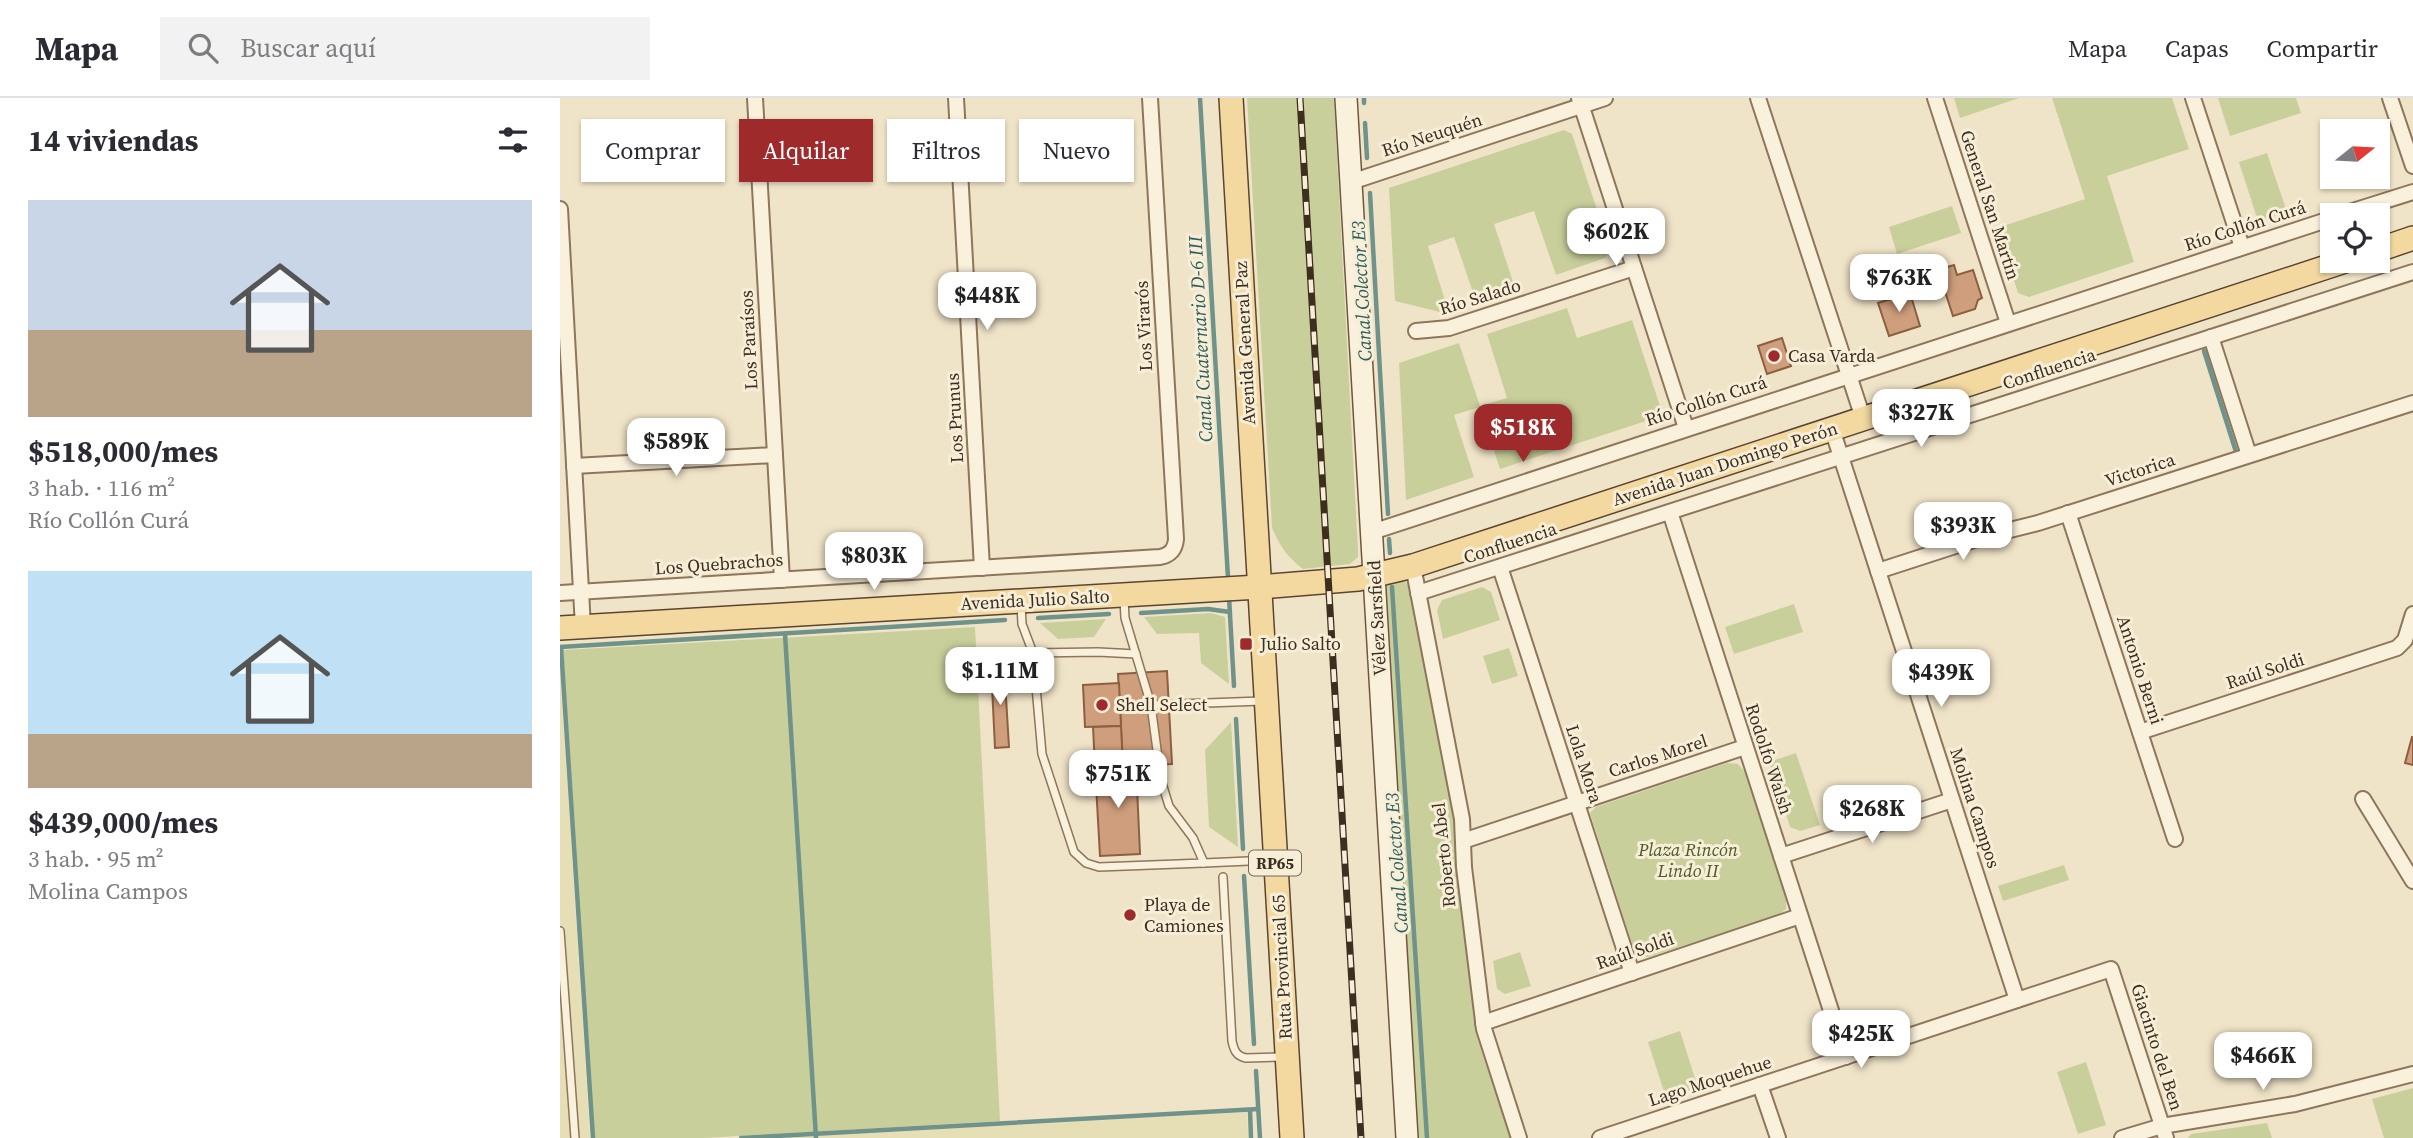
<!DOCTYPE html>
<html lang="es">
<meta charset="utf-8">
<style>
:root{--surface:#fff;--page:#f2f2f3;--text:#2b2b33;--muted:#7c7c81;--line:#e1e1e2;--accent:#9e2a2b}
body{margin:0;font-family:"Source Serif 4",serif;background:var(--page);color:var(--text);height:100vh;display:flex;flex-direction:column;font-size:26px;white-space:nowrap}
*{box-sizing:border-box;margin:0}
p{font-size:23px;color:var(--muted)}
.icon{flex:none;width:38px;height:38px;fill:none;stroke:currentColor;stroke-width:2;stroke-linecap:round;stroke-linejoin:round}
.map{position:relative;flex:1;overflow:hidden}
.drawer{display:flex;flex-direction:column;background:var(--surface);width:560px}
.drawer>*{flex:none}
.hud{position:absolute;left:21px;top:21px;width:665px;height:63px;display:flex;gap:14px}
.needle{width:46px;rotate:72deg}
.fabs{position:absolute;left:1760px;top:21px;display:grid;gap:14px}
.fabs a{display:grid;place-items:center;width:70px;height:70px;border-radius:0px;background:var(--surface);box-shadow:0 2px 5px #0004;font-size:35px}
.price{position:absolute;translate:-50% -60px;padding:0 16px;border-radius:14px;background:#fff;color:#222;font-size:23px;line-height:46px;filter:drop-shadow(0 2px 4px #0008)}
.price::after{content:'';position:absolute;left:50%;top:42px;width:21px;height:16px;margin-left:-10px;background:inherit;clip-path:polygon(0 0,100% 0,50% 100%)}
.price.on{background:var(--accent);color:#fff}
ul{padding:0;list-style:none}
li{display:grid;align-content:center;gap:14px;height:371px;padding:0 28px}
li span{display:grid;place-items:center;height:217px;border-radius:0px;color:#555}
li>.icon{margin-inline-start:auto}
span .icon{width:126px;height:126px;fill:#fffc;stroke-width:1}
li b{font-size:30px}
h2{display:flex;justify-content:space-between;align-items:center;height:84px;padding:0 28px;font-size:30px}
.chip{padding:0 24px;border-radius:0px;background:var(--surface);box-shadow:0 2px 5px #0004;font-size:24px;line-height:63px}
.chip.on{background:var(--accent);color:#fff}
header{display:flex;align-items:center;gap:42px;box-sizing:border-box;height:98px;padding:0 35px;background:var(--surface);border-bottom:2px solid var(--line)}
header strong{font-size:33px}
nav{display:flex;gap:38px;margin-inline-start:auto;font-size:24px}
.search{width:490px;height:63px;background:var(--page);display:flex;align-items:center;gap:18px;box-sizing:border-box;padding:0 24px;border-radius:0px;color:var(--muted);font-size:26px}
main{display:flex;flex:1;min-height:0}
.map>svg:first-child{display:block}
.farmland{fill:#e6deb5}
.green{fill:#c9cf9b}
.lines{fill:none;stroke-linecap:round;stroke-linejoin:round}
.stream{stroke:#6f938a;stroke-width:4.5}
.building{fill:#cf9f7d;stroke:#8d5f41;stroke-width:2}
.lane-casing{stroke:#8d765c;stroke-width:10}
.street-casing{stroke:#8d765c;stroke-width:18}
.secondary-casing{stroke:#6f573f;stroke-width:24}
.primary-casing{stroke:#5b4430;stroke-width:26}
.lane{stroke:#faf1dc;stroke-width:7}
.street{stroke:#faf1dc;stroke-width:14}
.secondary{stroke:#faf1dc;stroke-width:21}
.primary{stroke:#f3d9a0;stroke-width:23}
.rail-casing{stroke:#3d2e20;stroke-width:7}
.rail{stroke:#f7eed8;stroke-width:4.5;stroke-dasharray:13;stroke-linecap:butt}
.poi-dot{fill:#9e2a2b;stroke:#f7eed8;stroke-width:2.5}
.labels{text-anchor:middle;stroke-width:6;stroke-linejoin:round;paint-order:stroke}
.shield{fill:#f7eed8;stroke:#756857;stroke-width:2}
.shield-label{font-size:16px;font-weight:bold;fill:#3d2e20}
.street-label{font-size:18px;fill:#3d2e20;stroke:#f7eed8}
.poi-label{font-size:18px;fill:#3d2e20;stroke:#f7eed8;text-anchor:start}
.park-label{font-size:18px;font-style:italic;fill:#4d5a26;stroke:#f7eed8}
.water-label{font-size:19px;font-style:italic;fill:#2f5d5a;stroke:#f7eed8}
</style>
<header>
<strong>Mapa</strong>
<div class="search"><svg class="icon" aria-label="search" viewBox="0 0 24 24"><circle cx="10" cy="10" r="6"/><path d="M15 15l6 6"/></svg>Buscar aquí</div>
<nav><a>Mapa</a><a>Capas</a><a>Compartir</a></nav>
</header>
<main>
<section class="drawer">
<h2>14 viviendas<svg class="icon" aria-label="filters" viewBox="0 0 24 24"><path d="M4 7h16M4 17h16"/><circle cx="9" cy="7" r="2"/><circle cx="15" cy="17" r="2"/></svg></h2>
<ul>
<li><span style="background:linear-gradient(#c9d6e8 60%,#b9a48a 0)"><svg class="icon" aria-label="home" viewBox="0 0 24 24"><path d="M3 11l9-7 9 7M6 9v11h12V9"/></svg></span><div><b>$518,000/mes</b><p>3 hab. · 116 m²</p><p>Río Collón Curá</p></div></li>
<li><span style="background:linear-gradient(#bfe0f5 75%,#b9a48a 0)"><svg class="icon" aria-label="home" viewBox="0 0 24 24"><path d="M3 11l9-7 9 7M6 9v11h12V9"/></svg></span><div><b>$439,000/mes</b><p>3 hab. · 95 m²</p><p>Molina Campos</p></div></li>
</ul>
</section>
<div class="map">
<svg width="1853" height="1040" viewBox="0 0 1853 1040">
<rect width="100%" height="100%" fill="#f0e4c8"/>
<!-- farmland -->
<g class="farmland">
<path d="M0,572L30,1040H0Z"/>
<path d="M687,1014L688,1040H221Z"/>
</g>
<!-- green -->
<g class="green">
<path d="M687,0H774L798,453V459L790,466L743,471C727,459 720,448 712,430Z"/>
<path d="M1394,0H1459L1400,20Z"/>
<path d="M1492,0H1612L1629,51L1547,78L1574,164L1469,199L1458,195L1437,130L1525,101Z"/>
<path d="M1658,0H1736L1741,15L1670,38Z"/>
<path d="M1004,32L1012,36L1050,151L1045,160L996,177L974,113L934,126L955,190L916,203L894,139L868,148L888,212L880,214L835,203L829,90Z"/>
<path d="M1707,55L1727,114L1705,121L1696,117L1679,64Z"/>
<path d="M1392,108L1401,135L1337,156L1329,129Z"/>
<path d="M1007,210L1017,240L1072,222L1101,311L1095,320L940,371L920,309L894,317L914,379L846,402L839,265L899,245L920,308L947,300L927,236Z"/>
<path d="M841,482L846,484L849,490L895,725V749L917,939L951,1040H857L823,489Z"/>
<path d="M922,489L931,494L940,522L883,541L877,512L882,502Z"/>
<path d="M1234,506L1243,534L1174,556L1165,529Z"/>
<path d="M651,515L665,519L669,586L641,565L639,535L597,536L584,519Z"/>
<path d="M546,521L534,539L498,541L480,525Z"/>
<path d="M415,529L440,1023L144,1040H34L3,552Z"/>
<path d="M949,550L958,578L932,586L923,558Z"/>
<path d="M671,624L678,749L649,729L645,652Z"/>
<path d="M1236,655L1260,727L1240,733L1230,729L1209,664Z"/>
<path d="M1167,665L1178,666L1185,674L1226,801V811L1219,817L1088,859H1080L1074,852L1030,715L1036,709Z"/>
<path d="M1504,767L1509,782L1443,803L1438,788Z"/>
<path d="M960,854L971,888L945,896L937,891L933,863Z"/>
<path d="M1120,933L1138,990L1106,1000L1088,944Z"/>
<path d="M1526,964L1546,1027L1518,1036L1497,974Z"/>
<path d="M1853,990V1040H1824L1812,1001Z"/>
<path d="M1707,1025L1712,1040H1628L1631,1036Z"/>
</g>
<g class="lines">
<!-- stream -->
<g class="stream">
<path d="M640,0L668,480"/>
<path d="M804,0V5"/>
<path d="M805,25L807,60"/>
<path d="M810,95L828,416"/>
<path d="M1644,253L1678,360"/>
<path d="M829,441L830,455"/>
<path d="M832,489L867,1040"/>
<path d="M669,499L674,588"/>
<path d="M581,515L648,511L670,514"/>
<path d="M478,520L549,516"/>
<path d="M225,536L256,1040"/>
<path d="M0,549L445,522"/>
<path d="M1,549L33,1040"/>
<path d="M676,621L683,751"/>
<path d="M684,778L694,946"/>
<path d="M696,973L700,1040"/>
<path d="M690,1012L691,1040"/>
<path d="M181,1040L698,1011"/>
</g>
</g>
<!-- building -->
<g class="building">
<path d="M1394,167L1397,177L1413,172L1422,200L1418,202L1415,211L1393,218L1378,172Z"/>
<path d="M1350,195L1360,228L1329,238L1318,205Z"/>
<path d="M1222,240L1231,268L1207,276L1198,248Z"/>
<path d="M444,566L449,649L435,650L431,567Z"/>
<path d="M607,573L612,666L563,668L558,576Z"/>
<path d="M559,585L561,628L525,629L523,587Z"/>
<path d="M561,628L563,668L535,669L533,629Z"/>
<path d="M1852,639H1853V667L1845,665Z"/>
<path d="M576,667L580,756L540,758L535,669Z"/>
</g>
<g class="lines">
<!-- lane casing -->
<g class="lane-casing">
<g id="lane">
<path d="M461,506L462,526L473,555L482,656L514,754L526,765L539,769L644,765L633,740L609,708L601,682L591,607L565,520L564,501"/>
<path d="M473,555L538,554L576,556"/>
<path d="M591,607L702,603"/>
<path d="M644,765L711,762"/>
<path d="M663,779L672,943C674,952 676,958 686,960L724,959"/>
<path d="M0,833L15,1040"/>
</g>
</g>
<!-- street casing -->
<g class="street-casing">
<g id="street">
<path d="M195,0L222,482"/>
<path d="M396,0L422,470"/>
<path d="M1019,0L1126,330"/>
<path d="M1198,0L1303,320"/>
<path d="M1375,0L1448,225"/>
<path d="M1633,0L1682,149"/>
<path d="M1830,0L1853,68"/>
<path d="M791,84L1045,0"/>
<path d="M0,111L23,529"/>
<path d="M1780,117L1853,94"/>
<path d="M856,233L889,230L1074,170"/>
<path d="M1651,239L1689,357"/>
<path d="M1272,331L1457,902"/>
<path d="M14,368L215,357"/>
<path d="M1110,414L1286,959"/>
<path d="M1508,415L1615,741"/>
<path d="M812,434L1773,120"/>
<path d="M853,468L902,721L904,769L924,931L959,1040"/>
<path d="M940,469L1072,875"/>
<path d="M1318,473L1426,438L1478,425L1853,305"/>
<path d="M0,495L600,459C610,457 615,452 616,441L590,0"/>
<path d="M858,495L1853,174"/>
<path d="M1580,634L1837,550L1845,542L1853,516"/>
<path d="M1803,701L1853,783"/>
<path d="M903,743L1185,649"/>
<path d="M1221,758L1392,702"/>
<path d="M923,925L1240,818"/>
<path d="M1200,987L1218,1040"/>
<path d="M1040,1040L1551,871L1606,1040"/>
<path d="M1562,1040L1602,1028L1735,1006L1853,976"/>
</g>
</g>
<!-- secondary casing -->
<g class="secondary-casing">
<path id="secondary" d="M786,0L847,1040"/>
</g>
<!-- primary casing -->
<g class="primary-casing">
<g id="primary">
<path d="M671,0L732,1040"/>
<path d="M1818,152L1853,140"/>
<path d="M0,530L699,489L798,481L853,468L1785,163"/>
</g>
</g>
<!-- lane -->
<use href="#lane" class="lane"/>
<!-- street -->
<use href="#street" class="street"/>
<!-- secondary -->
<use href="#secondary" class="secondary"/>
<!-- primary -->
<use href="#primary" class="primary"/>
<!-- rail casing -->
<g class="rail-casing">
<path id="rail" d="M740,0L801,1040"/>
</g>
<!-- rail -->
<use href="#rail" class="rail"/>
</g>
<!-- markers -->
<g class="poi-dot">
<circle cx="1214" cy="258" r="7"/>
<rect x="679" y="539" width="14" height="14" rx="3.5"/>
<circle cx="542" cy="607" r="7"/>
<circle cx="570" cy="817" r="7"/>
</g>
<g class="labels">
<!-- shield labels -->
<rect class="shield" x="689" y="752.5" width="52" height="25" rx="5"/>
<g class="shield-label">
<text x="715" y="771">RP65</text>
</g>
<!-- street labels -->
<g class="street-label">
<text transform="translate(872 37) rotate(-18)" y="6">Río Neuquén</text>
<text transform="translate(1430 107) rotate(72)" y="6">General San Martín</text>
<text transform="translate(1685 128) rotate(-18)" y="6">Río Collón Curá</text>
<text transform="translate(920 199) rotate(-17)" y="6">Río Salado</text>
<text transform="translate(584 228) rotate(-93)" y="6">Los Virarós</text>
<text transform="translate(189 242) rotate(-93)" y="6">Los Paraísos</text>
<text transform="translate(685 245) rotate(-93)" y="6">Avenida General Paz</text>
<text transform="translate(1489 271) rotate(-18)" y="6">Confluencia</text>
<text transform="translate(1146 303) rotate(-18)" y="6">Río Collón Curá</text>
<text transform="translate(395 320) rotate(-93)" y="6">Los Prunus</text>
<text transform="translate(1165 366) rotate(-18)" y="6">Avenida Juan Domingo Perón</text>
<text transform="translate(1580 372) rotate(-18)" y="6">Victorica</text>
<text transform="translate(950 445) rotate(-18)" y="6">Confluencia</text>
<text transform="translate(159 466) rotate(-4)" y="6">Los Quebrachos</text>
<text transform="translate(475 502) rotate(-3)" y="6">Avenida Julio Salto</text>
<text transform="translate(817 520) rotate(-93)" y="6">Vélez Sarsfield</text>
<text transform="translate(1580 572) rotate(72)" y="6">Antonio Berni</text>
<text transform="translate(1705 573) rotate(-18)" y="6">Raúl Soldi</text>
<text transform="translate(1098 658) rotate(-18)" y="6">Carlos Morel</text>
<text transform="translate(1209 661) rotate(72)" y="6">Rodolfo Walsh</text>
<text transform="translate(1024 666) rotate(72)" y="6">Lola Mora</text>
<text transform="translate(1415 710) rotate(72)" y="6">Molina Campos</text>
<text transform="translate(884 757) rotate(-96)" y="6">Roberto Abel</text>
<text transform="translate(1075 853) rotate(-19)" y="6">Raúl Soldi</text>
<text transform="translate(722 869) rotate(-93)" y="6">Ruta Provincial 65</text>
<text transform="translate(1597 949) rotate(72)" y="6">Giacinto del Ben</text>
<text transform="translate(1150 983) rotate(-18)" y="6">Lago Moquehue</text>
</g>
<!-- poi labels -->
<g class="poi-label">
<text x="1228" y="264">Casa Varda</text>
<text x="700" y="552">Julio Salto</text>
<text x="556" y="613">Shell Select</text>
<text x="584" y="813">Playa de<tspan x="584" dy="21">Camiones</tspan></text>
</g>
<!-- park labels -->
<g class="park-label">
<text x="1128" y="758">Plaza Rincón<tspan x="1128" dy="21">Lindo II</tspan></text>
</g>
<!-- water labels -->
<g class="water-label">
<text transform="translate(801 193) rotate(-93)" y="7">Canal Colector E3</text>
<text transform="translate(640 241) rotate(-93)" y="7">Canal Cuaternario D-6 III</text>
<text transform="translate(836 765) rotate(-94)" y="7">Canal Colector E3</text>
</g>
</g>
</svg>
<div class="fabs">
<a><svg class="needle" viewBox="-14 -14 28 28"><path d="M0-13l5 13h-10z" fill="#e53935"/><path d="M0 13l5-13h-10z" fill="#7c7c81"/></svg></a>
<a><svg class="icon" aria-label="locate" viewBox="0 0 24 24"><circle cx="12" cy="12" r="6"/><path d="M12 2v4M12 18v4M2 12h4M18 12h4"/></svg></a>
</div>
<b class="price" style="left:1056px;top:170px">$602K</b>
<b class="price" style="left:1339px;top:216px">$763K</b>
<b class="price" style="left:427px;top:234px">$448K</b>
<b class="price" style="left:1361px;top:351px">$327K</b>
<b class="price on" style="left:963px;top:366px">$518K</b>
<b class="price" style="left:116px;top:380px">$589K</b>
<b class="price" style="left:1403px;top:464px">$393K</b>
<b class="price" style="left:314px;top:494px">$803K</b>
<b class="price" style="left:440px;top:609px">$1.11M</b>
<b class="price" style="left:1381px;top:611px">$439K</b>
<b class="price" style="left:558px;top:712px">$751K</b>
<b class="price" style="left:1312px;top:747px">$268K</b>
<b class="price" style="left:1301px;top:972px">$425K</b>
<b class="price" style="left:1703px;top:994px">$466K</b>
<div class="hud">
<a class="chip">Comprar</a>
<a class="chip on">Alquilar</a>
<a class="chip">Filtros</a>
<a class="chip">Nuevo</a>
</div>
</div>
</main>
